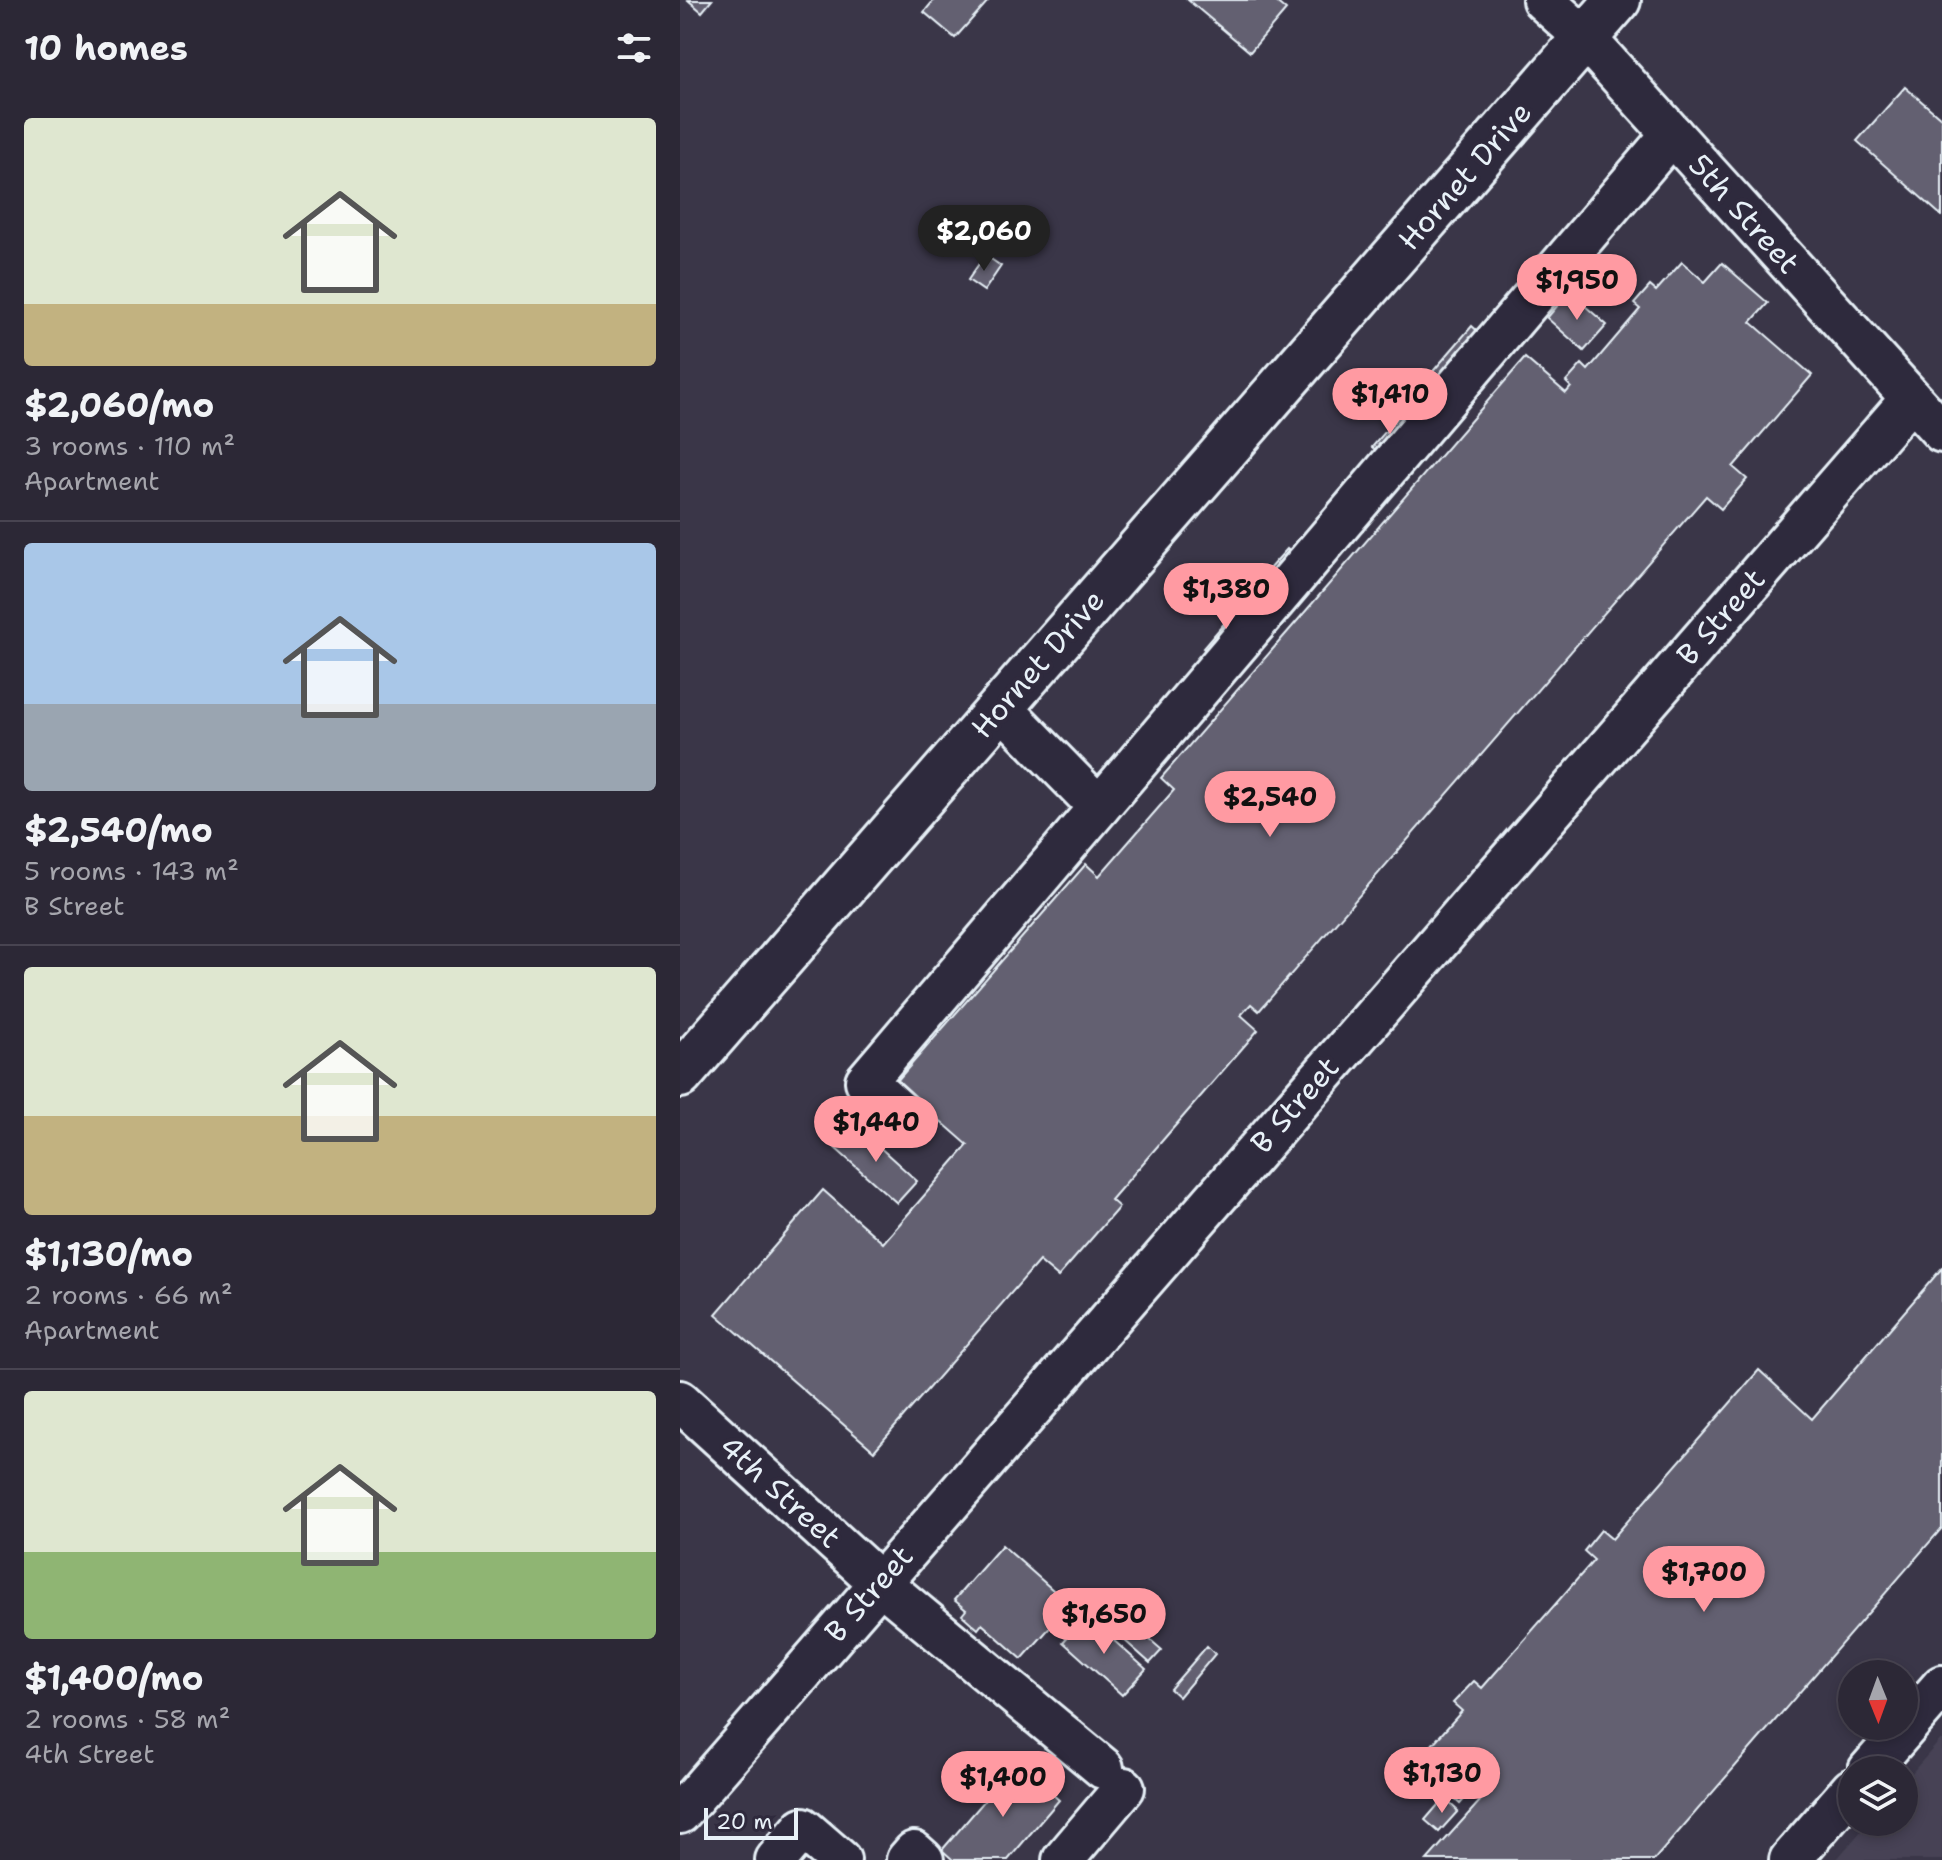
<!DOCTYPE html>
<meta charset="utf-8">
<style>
:root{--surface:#2c2836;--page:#383442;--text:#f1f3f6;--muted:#a6a6ad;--line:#484451;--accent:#ff9aa2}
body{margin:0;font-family:"Shantell Sans",sans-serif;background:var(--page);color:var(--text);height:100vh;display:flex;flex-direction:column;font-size:30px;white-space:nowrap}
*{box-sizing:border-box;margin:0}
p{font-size:26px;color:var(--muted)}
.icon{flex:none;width:44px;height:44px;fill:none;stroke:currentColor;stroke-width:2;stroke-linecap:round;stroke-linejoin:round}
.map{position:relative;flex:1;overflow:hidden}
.panel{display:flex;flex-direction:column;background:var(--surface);width:680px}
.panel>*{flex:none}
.needle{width:52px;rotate:179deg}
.controls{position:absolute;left:1158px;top:1660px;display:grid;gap:16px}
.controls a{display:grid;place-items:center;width:80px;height:80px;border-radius:50%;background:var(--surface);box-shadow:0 4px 12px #0003,0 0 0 2px var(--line);font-size:40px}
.scale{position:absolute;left:24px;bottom:20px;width:94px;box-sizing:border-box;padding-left:8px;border:4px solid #e8f1f8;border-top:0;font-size:22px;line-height:28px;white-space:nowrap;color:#e8f1f8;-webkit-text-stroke:6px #2f2a3d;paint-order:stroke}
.price{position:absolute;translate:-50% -68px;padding:0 18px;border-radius:28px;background:var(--accent);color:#111;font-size:26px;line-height:52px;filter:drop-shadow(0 2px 4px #0008)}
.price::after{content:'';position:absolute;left:50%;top:48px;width:24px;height:18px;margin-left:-12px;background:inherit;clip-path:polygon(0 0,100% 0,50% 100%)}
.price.current{background:#222;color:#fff}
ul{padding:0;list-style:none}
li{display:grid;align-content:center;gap:16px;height:424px;padding:0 24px}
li+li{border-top:2px solid var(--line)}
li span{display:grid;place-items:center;height:248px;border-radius:8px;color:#555}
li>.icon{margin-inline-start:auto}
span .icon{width:144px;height:144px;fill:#fffc;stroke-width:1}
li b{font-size:34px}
h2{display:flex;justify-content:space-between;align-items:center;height:96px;padding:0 24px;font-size:34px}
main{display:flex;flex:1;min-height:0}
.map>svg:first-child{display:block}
.built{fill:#464354}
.building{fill:#636171;stroke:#e8f1f8;stroke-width:2}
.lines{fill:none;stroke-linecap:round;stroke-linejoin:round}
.minor-casing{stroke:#e8f1f8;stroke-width:46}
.major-casing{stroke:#e8f1f8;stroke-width:50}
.minor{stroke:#2f2a3d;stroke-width:40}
.major{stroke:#2f2a3d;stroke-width:44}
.labels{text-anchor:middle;stroke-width:8;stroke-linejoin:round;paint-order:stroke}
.street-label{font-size:30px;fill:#e8f1f8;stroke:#2f2a3d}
</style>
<main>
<section class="panel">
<h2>10 homes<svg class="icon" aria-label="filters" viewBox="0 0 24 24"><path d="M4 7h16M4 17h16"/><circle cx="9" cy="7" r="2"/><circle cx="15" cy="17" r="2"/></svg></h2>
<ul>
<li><span style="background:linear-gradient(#dfe7d0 75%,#c2b280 0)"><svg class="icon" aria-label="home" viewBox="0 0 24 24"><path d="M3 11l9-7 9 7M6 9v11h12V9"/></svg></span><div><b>$2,060/mo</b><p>3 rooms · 110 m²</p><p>Apartment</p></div></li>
<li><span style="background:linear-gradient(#a9c7e8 65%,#9aa5b1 0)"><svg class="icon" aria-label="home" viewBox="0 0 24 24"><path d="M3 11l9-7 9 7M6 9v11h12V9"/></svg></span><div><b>$2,540/mo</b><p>5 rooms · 143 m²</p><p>B Street</p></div></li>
<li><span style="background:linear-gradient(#dfe7d0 60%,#c2b280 0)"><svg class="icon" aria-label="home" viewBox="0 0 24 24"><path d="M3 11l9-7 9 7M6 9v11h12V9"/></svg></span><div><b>$1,130/mo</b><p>2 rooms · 66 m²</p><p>Apartment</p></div></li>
<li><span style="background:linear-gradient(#dfe7d0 65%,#8fb573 0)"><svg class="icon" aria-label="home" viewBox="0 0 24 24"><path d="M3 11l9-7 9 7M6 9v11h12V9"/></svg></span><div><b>$1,400/mo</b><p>2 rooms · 58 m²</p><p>4th Street</p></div></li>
</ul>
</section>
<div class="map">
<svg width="1262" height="1860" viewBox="0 0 1262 1860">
<rect width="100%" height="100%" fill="#3a3648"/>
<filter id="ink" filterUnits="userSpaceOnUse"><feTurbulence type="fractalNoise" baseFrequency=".0125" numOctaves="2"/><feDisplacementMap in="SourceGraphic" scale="16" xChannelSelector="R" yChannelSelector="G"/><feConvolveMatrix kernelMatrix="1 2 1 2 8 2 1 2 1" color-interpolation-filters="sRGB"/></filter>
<g filter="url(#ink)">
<!-- built -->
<path class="built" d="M1262,1738V1860H1156L1189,1822H1224V1782Z"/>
<!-- building -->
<g class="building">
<path d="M8,0H32L22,12Z"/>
<path d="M254,0H309L275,38L244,12Z"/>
<path d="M508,0H594L606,10L570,52Z"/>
<path d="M1225,87L1262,119V216L1177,141Z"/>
<path d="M305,255L321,266L304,291L288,280Z"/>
<path d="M1002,262L1025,282L1042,263L1088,303L1071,322L1132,375L1053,467L1067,479L1041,509L1026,496L579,1011L571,1004L561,1015L578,1030L431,1200L439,1207L378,1277L359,1261L194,1451L36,1314L143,1190L203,1243L288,1145L216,1082L406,864L419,876L494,790L481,778L845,358L886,393L891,387L886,382L902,364L908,370L960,309L954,304L970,286L976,291Z"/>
<path d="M889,292L927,325L904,351L867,318Z"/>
<path d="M792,326L802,335L759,385L749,376Z"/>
<path d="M719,416L728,423L702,455L692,447Z"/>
<path d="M670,479L679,487L643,528L634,521Z"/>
<path d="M607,549L615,557L578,599L569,591Z"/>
<path d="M559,606L568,614L532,655L523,648Z"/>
<path d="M175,1125L237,1181L217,1203L155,1148Z"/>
<path d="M1262,1268V1528L974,1860H747L817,1782L807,1773L780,1804L735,1764L782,1711L773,1703L794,1681L802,1688L914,1560L904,1551L921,1530L932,1539L1079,1370L1132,1419Z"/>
<path d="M322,1545L390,1605L342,1659L302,1624L298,1629L282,1615L286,1610L274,1600Z"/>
<path d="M428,1603L482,1650L470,1663L416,1615Z"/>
<path d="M406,1616L466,1669L442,1695L383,1642Z"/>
<path d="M527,1646L535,1654L499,1697L490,1689Z"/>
<path d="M337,1763L379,1800L328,1860H273L262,1850Z"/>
<path d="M764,1798L778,1811L759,1832L745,1820Z"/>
</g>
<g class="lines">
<!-- minor casing -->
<g class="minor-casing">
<g id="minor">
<path d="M863,0L905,38L1262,432"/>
<path d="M321,707L419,807"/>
<path d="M230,1121L186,1081L992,134"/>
<path d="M0,1401L199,1582L423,1768"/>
<path d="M1189,1770L1262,1686"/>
<path d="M0,1813L1231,399"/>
<path d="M96,1860L123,1828L160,1860"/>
<path d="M227,1860L234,1852L243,1860"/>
<path d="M383,1860L444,1788"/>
<path d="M1110,1860L1172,1789"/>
</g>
</g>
<!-- major casing -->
<g class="major-casing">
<path id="major" d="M0,1075L938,0"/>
</g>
<!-- minor -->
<use href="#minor" class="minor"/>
<!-- major -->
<use href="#major" class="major"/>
</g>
</g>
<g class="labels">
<!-- street labels -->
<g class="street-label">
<text transform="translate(785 176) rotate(-49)" y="10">Hornet Drive</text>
<text transform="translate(1064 214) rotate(48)" y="10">5th Street</text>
<text transform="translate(1041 617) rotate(-49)" y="10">B Street</text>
<text transform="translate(358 664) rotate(-49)" y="10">Hornet Drive</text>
<text transform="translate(615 1105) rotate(-49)" y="10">B Street</text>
<text transform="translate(100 1492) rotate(42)" y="10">4th Street</text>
<text transform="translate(189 1594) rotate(-49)" y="10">B Street</text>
</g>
</g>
</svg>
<div class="controls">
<a><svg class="needle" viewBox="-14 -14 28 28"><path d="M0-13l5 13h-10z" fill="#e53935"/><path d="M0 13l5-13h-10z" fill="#a6a6ad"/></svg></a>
<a><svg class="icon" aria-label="layers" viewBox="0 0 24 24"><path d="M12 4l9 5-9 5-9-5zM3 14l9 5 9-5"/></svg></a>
</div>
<div class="scale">20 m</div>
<b class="price current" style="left:304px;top:273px">$2,060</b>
<b class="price" style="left:897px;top:322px">$1,950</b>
<b class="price" style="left:710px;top:436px">$1,410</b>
<b class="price" style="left:546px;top:631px">$1,380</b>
<b class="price" style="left:590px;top:839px">$2,540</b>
<b class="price" style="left:196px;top:1164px">$1,440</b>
<b class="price" style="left:1024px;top:1614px">$1,700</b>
<b class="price" style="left:424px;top:1656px">$1,650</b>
<b class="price" style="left:762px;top:1815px">$1,130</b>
<b class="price" style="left:323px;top:1819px">$1,400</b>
</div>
</main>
